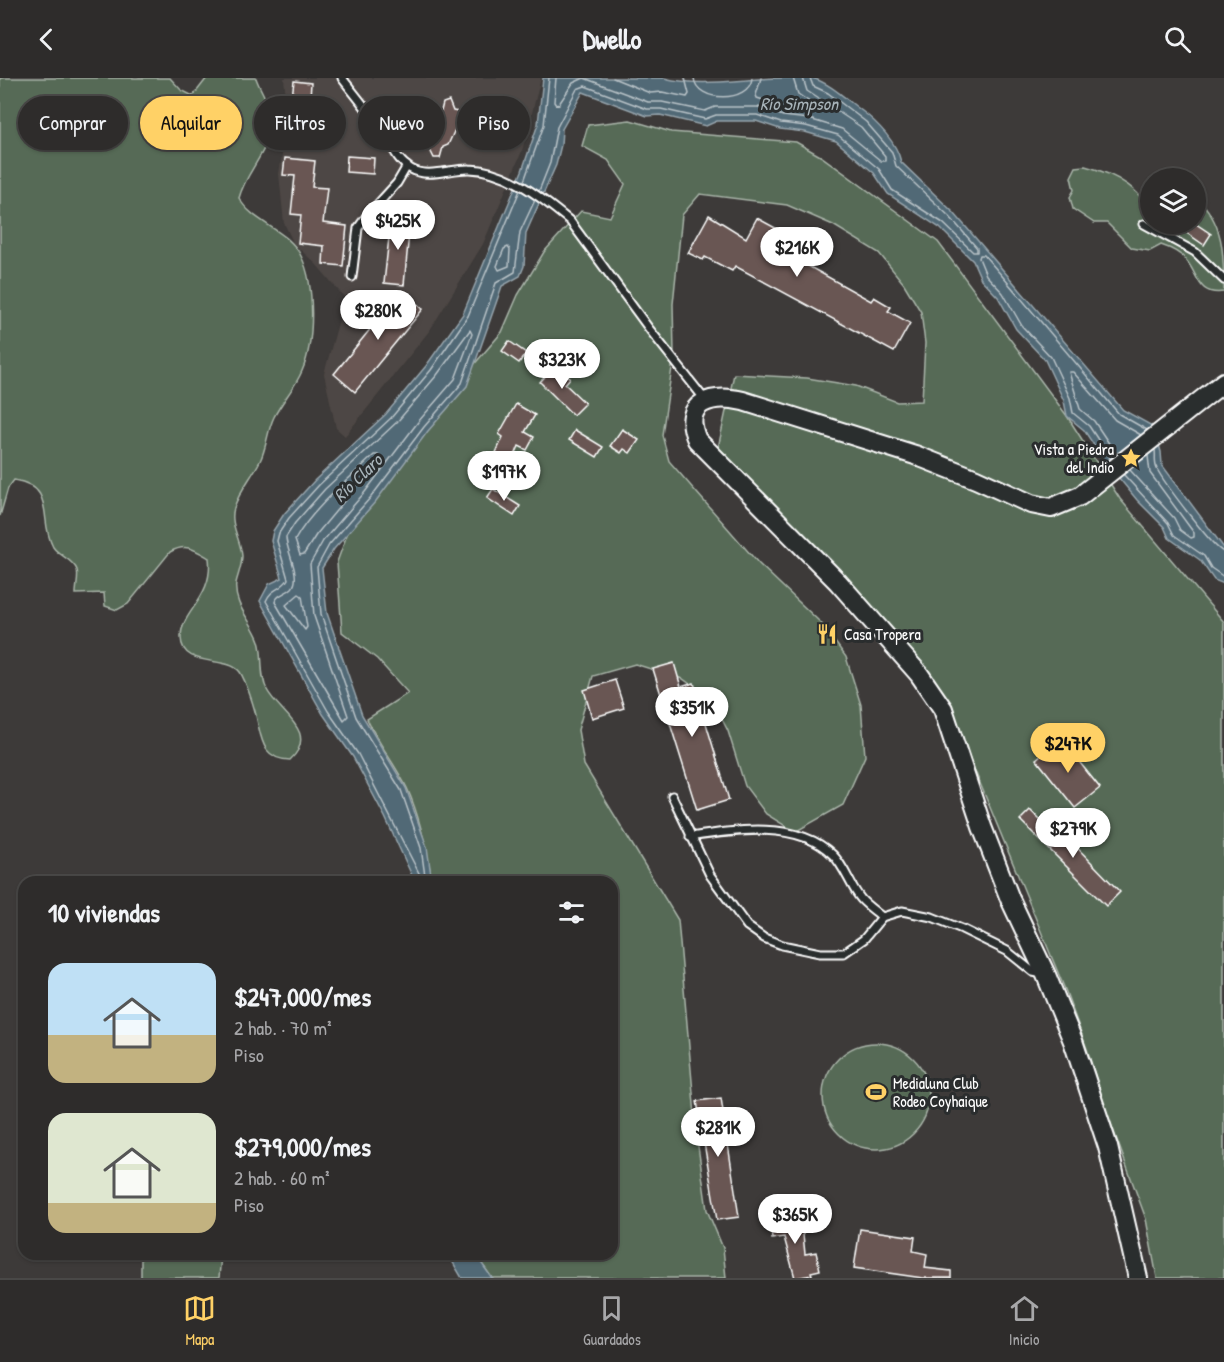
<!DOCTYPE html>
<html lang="es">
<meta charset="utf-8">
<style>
:root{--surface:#2e2c2b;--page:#3a3837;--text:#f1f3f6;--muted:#a7a7a9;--line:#494847;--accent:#ffd166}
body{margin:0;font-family:"Patrick Hand",sans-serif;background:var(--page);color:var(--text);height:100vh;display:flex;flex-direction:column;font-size:22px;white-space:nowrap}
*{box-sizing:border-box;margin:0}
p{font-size:20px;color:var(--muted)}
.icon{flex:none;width:33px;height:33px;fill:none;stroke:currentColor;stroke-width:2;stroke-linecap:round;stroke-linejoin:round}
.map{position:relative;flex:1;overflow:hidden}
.panel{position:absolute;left:18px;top:798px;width:600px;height:384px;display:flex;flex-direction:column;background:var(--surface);border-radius:18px;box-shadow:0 2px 4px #0004,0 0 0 2px var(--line)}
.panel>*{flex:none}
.banner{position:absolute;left:18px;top:18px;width:600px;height:54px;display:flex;gap:12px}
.tools{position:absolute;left:1140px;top:90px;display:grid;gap:12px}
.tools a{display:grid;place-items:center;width:66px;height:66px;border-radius:50%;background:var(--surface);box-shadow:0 2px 4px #0004,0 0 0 2px var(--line);font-size:30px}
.price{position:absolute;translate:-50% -51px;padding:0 14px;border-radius:21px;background:#fff;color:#222;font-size:20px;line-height:39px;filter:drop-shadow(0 2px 3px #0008)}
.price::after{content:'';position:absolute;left:50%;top:36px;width:18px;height:14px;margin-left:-9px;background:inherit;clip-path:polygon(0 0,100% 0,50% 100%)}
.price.on{background:var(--accent);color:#111}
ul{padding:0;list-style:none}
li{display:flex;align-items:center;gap:18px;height:150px;padding:0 30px}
li span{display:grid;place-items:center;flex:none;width:168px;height:120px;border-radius:18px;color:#555}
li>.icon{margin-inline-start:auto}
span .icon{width:72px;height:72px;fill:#fffc;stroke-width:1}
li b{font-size:26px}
h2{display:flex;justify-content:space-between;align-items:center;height:72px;padding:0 30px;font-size:26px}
.chip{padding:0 21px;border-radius:27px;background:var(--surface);box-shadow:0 2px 4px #0004,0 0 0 2px var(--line);font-size:21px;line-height:54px}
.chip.on{background:var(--accent);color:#111}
header{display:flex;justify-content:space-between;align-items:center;height:78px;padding:0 30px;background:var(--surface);font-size:27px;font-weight:700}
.tabs{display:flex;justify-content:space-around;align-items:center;height:84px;border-top:2px solid var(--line);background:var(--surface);font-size:16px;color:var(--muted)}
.tabs a{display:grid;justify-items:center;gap:3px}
.tabs .on{color:var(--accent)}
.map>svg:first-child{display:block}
.built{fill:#4e4744}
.green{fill:#566b56;stroke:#aab5aa;stroke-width:1.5}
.water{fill:#516976;stroke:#97a5ad;stroke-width:1.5}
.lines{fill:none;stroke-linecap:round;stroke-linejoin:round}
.shore{stroke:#b9c3c8;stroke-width:1.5}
.building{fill:#695752;stroke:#fff;stroke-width:1.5}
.service-casing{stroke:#fff;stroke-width:11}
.tertiary-casing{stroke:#fff;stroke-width:22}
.service{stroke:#2a2d2e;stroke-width:7}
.tertiary{stroke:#2a2d2e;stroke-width:18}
.labels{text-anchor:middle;stroke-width:6;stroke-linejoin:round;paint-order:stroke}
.poi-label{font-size:16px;fill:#fff;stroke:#2a2d2e;text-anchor:start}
.water-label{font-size:18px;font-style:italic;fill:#a8b4ba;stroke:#2a2d2e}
</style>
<header><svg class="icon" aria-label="back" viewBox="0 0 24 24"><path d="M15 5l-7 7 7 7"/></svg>Dwello<svg class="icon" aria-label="search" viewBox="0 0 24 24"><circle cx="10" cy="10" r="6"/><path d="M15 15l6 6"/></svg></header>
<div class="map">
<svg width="1224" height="1200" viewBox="0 0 1224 1200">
<rect width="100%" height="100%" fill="#3d3a39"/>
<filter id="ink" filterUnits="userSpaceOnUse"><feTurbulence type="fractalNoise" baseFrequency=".0167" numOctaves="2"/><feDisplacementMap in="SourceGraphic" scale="12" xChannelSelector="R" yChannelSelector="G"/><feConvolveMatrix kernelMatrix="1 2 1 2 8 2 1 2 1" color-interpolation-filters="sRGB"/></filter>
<g filter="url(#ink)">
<!-- built -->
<path class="built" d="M284,0H541L522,73L483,166L430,252L345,358L336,350L324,296L345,220L316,186L294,166L284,145L279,96L288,41Z"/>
<!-- green -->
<g class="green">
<path d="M0,0H170L181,12L193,18L207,0H256C260,12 268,22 270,34C277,68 247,89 239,120C252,145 288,151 301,178C315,206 315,264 302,293C295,310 282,323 274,339C267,353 267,369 260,383C252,399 239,413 234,430C229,446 241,462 242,478C242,488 238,496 236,505C233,527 252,543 259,563C264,579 259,596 267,612C279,635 320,654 290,682C263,681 262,663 257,642C255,631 246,603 240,594C227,577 182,591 181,560C180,534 214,520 209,480C194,471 186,465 170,474L128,526L117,532L105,528L104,515L76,516C76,509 79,498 77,492C73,481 59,478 53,469C38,442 57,409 14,402L8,410L0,438Z"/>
<path d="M630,42L671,54L796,64L822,79L938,164L1067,338L1120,421L1224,544V1200H1157L1146,1141L1103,1024L1087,971L1066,914L949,630L883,546L718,370L734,296L807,300L856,308L897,324L922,323L925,265L921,234L904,206L879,175L833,147L787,127L700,116L682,137L673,226L674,276L662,357L669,383L759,486L821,545L846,579L861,627L865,678L843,727L795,754L766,736L745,708L728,653L712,622L683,601L635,586L593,598L578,652L584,687L678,842L697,1061L707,1132L723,1170L726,1200H492L475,1176H612V804H432C427,772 420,739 407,710C395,686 378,665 367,641L408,615L377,581L342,554L337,484L356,432L428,340L502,254L518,217L544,174L581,133L610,139L625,106L608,82L582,68L588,47Z"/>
<path d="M1085,88C1112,95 1150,112 1150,146H1158L1173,156L1177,146H1196V119C1224,144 1224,176 1224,214C1197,218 1199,197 1186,182C1180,174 1170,170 1161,167L1150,173L1132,170L1107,145H1094L1073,131L1070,119L1074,112L1071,99L1076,89Z"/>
<circle cx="876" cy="1018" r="53"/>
<path d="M141,1176H221L219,1200H141Z"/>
</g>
<!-- water -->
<g class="water">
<path d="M543,0H664C702,10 745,0 784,0C792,0 804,0 812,0C830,5 847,22 862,33C878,45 897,65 901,84L954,135L1123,332L1154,349L1161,374L1162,387L1224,470V506L1214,502L1200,482L1169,460L1164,449L1137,422L1101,378L1084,352L1067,338L1064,323L1045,282L1016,251L998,219L981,201L973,183L940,150L888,116L874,95L836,63L805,54L780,51L756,43H717L706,48L660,37L647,38L583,14L562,51L561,67L556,87L526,155L524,188L520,198L502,208L467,308L428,353L376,423L334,471L322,490L327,535L362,637L406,710L427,769L432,804H415L385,739L353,679L323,636L260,523L269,506L282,500L271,463L273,453L284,436L315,402L386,336L426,288L463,236L522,93L538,46Z"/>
<path d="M448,1176H475L492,1200H462Z"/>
</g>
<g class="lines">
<!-- shore -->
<g class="shore">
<path d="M556,0L554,24L556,27L559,26L573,5L584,0L648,24H662L705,33L715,29H758L783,38L809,41L842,51L881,83H885V78L861,49L807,13L803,0"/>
<path d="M613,0L650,15L662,14L687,19L689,16L685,0"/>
<path d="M694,0C696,25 750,25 752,0"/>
<path d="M761,0L756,17L757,20L786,29L813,32L814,27L798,16L793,0"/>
<path d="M524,103L544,47L549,0"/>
<path d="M520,112L468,238L431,292L391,340L319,407L289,440L279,455L277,463L288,501C282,512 272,509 266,523L328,633L358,676L422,801L425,798L421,770L401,712L356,639L321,536L317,489L329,467L371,419L424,349L462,305L496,205L515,194L520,154L535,122"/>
<path d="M539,113L550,85L557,49L577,11L585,8L647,31H661L705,41L716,37H757L781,45L806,48L838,57L879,91L892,112L943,145L973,174H977V170L950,139L896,88L892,74L866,44L828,15L813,8L810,0"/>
<path d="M508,169L510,172L509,188L499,192L497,188L504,171Z"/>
<path d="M470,252L472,256L455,301L418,344L365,414L323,463L310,486L314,538L348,638L344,642L275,524C277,516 286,516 292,510C302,498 286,473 286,459L295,445L325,411L397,344L437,297Z"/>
<path d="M1155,372C1156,378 1154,385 1157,391C1163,403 1214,472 1224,474"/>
<path d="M1116,376L1094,343L1080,331L1069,294H1073L1115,342L1141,357"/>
<path d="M374,377H378L379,381L316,457L304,476L300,477L295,462C311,432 349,401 374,377Z"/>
<path d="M1110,380L1089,348L1073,335L1070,320L1051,279L1022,248L1003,215L986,197L979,180L980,177H984L1003,199L1119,336L1147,352"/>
<path d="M1130,392L1174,440L1180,452L1191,460L1194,459V455L1150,395L1148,378"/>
<path d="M1124,397L1168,445L1174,457L1204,478L1211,490L1224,499"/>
<path d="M299,516L302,518L307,549L305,552L286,527Z"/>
</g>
</g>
<!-- building -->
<g class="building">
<path d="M294,3L311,5L310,20L292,19Z"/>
<path d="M449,23L453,33L464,35L465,41L457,47L448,67L443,69L440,80H434L430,72L417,69L418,62L433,45L434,39L441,33L443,25Z"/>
<rect x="305" y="40" width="26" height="23"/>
<path d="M347,78L374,80L373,96L346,94Z"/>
<path d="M285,80L315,83L312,109L327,110L323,145L347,148L343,188L323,186L324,168L298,165L301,137L291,136L295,98L283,97Z"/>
<path d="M709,137L746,160L757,140L805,166L800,174L812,181L808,188L871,223L874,219L891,229L888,233L910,245L894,274L735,188L732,193L705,179L703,182L688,175Z"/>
<path d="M391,141L418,144L417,156L409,155L404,207L384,205Z"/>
<path d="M1189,146H1196L1211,156L1204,167L1184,153Z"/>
<path d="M401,213L423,231L355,314L334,296Z"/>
<path d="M509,263L526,275L519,285L502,273Z"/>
<path d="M556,287L570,300L565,306L585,325L573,337L540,304Z"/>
<path d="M516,326L535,337L525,354L534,359L527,372L519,368L508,394L491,386L503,359L499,356Z"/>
<path d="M622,351L639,362L630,375L624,371L621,375L610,368Z"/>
<path d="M575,352L603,369L597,379L569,362Z"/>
<path d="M493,411L520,428L514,438L487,420Z"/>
<path d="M674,585L681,609L694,605L729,722L697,732L653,591Z"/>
<path d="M615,602L624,630L592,640L584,612Z"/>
<path d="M1061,661L1100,710L1075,730L1036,681Z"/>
<path d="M1030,732L1057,759L1062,754L1120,814L1106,828L1020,742Z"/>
<path d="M721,1020L739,1139L717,1142L697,1023Z"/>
<path d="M801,1137L805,1176L816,1174L820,1192L811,1194L812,1197L795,1200L784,1159L772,1161L770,1140Z"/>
<path d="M860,1151L915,1159L913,1173L927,1176L925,1190L951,1193V1200H923L854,1190Z"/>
</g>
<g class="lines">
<!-- service casing -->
<g class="service-casing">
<g id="service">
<path d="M342,0C356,18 371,36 384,55C392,68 397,83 411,91C428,101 452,90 470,91C508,92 542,120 570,143L650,252L706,323"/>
<path d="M1144,146L1195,174L1224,202"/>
<path d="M352,199L358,150L366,139L397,105L407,88"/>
<path d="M672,718L710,797L747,848L764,860L782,867L820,875H844L864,861L882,839L902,833L932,839L962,851L1007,873L1033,894L1043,896"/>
<path d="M690,759C735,752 798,742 833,777C845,789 850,808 861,821C866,827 875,833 882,839"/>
</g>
</g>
<!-- tertiary casing -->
<g class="tertiary-casing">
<path id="tertiary" d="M1138,1200L1108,1069L1073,963L1046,897L1010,821L982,749L943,631L919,596L838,504L697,362C680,323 713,316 743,323L915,377L976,401L1031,426L1051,430L1080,418L1224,304"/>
</g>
<!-- service -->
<use href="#service" class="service"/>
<!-- tertiary -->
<use href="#tertiary" class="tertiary"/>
</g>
</g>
<!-- icons -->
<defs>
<g id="sight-bare" transform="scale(1.62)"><path d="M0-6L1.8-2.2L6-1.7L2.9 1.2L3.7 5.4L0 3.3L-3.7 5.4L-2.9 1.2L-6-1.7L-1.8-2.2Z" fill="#ffd166" stroke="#2a2d2e" stroke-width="2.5" paint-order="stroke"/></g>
<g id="restaurant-bare" transform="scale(1.62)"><path d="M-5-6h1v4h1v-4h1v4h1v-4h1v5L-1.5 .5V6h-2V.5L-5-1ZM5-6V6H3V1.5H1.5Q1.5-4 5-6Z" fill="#ffd166" stroke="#2a2d2e" stroke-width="2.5" paint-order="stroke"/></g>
<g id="stadium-bare" transform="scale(1.62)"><path d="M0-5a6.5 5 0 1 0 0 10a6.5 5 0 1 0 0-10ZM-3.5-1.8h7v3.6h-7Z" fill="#ffd166" stroke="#2a2d2e" stroke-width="2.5" paint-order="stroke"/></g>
</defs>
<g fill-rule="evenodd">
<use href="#sight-bare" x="1131" y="380"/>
<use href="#restaurant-bare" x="827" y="556"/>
<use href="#stadium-bare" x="876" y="1014"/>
</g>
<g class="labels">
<!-- poi labels -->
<g class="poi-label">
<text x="1114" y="377" text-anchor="end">Vista a Piedra<tspan x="1114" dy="18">del Indio</tspan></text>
<text x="844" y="562">Casa Tropera</text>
<text x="893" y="1011">Medialuna Club<tspan x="893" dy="18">Rodeo Coyhaique</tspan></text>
</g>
<!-- water labels -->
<g class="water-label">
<text x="799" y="32">Río Simpson</text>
<text transform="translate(358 400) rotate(-44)" y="6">Río Claro</text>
</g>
</g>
</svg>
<div class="tools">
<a><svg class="icon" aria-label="layers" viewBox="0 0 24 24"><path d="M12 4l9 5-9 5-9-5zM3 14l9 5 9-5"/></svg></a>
</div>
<b class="price" style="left:398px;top:173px">$425K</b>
<b class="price" style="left:797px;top:200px">$216K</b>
<b class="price" style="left:378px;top:263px">$280K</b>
<b class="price" style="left:562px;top:312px">$323K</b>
<b class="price" style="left:504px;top:424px">$197K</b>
<b class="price" style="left:692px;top:660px">$351K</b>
<b class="price on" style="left:1068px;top:696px">$247K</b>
<b class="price" style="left:1073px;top:781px">$279K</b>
<b class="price" style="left:718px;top:1080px">$281K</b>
<b class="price" style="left:795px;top:1167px">$365K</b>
<div class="banner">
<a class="chip">Comprar</a>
<a class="chip on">Alquilar</a>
<a class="chip">Filtros</a>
<a class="chip">Nuevo</a>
<a class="chip">Piso</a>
</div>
<section class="panel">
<h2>10 viviendas<svg class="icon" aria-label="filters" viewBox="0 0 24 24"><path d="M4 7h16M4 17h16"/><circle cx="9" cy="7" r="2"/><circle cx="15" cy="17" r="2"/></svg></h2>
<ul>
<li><span style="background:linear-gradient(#bfe0f5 60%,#c2b280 0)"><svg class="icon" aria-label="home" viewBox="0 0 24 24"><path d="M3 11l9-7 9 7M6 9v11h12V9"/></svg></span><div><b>$247,000/mes</b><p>2 hab. · 70 m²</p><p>Piso</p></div></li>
<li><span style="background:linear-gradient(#dfe7d0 75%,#c2b280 0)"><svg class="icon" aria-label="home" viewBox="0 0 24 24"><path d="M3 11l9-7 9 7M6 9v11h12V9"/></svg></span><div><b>$279,000/mes</b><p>2 hab. · 60 m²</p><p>Piso</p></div></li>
</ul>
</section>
</div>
<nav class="tabs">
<a class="on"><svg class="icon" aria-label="map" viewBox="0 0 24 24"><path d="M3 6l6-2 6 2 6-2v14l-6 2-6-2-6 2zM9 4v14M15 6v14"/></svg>Mapa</a>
<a><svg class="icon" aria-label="saved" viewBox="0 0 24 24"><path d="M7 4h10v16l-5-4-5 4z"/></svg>Guardados</a>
<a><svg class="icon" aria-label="home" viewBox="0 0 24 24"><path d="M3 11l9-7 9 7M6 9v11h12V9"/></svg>Inicio</a>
</nav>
